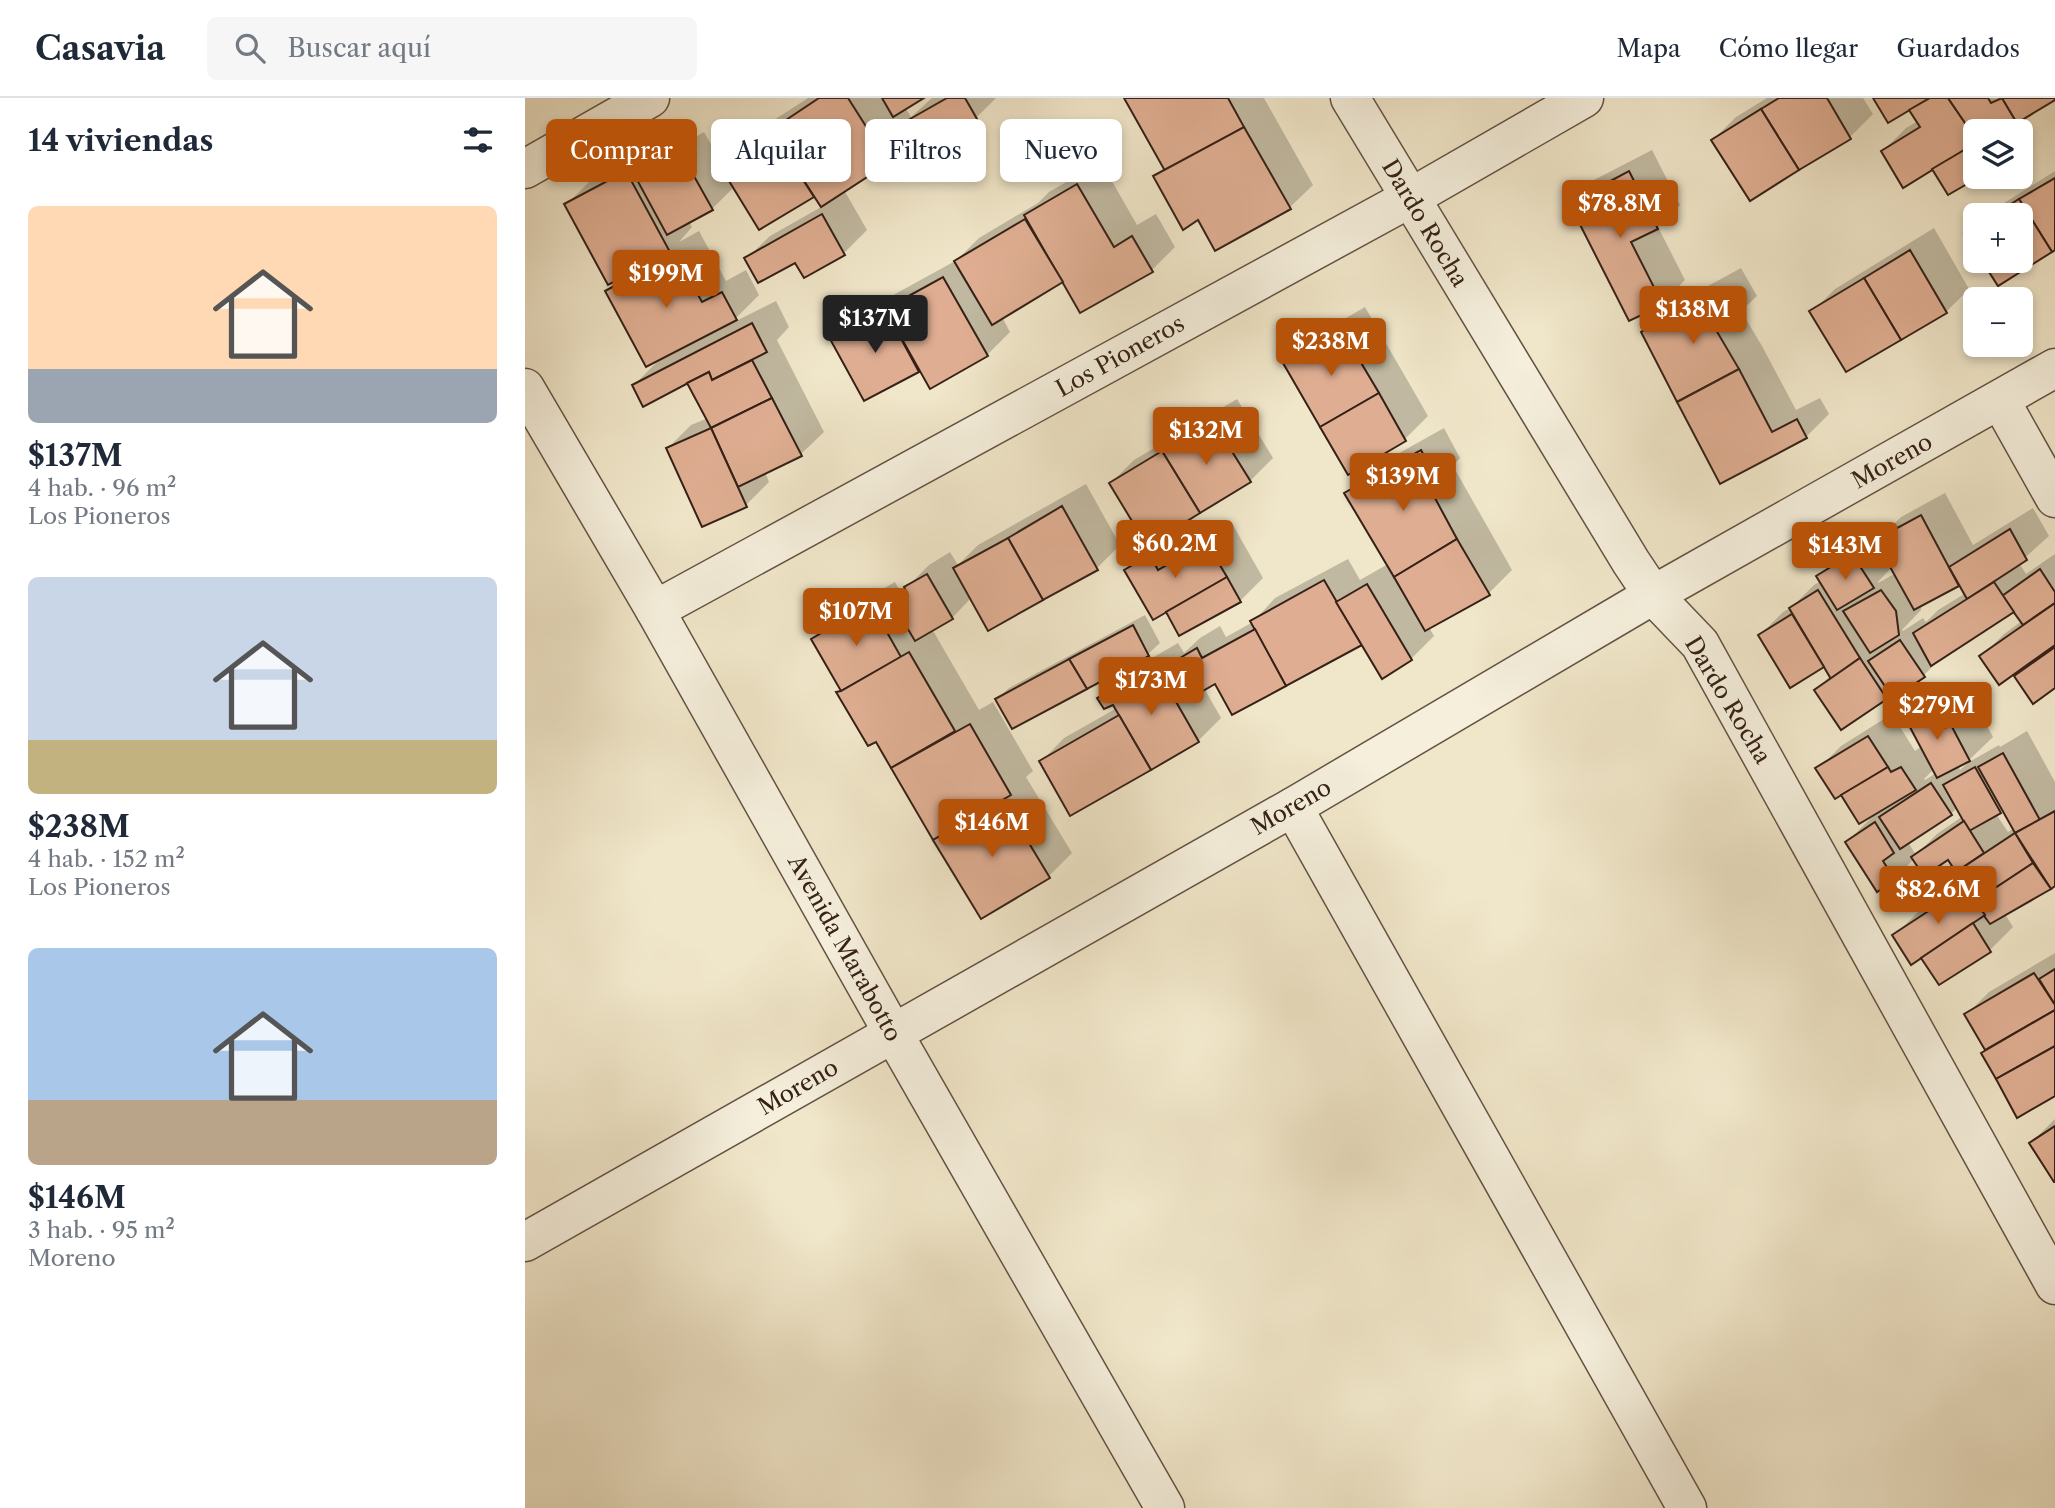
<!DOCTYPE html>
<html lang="es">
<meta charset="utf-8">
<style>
:root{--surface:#fff;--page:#f6f6f7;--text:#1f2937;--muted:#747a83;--line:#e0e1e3;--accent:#b45309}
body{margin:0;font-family:"Libre Caslon Text",serif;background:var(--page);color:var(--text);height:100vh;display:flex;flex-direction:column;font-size:26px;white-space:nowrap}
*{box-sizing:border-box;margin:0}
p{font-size:23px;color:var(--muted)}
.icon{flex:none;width:38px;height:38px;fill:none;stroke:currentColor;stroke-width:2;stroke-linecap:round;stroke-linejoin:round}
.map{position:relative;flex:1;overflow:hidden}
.sheet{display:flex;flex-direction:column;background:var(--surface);width:525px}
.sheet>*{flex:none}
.banner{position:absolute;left:21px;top:21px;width:665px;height:63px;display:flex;gap:14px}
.tools{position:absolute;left:1438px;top:21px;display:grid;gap:14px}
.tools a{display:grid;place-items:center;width:70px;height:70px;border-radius:10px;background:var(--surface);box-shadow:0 4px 10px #0003;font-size:35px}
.price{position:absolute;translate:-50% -60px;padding:0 16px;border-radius:7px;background:var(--accent);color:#fff;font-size:23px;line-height:46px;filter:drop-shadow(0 2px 4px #0008)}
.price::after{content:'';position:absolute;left:50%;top:42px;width:21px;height:16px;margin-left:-10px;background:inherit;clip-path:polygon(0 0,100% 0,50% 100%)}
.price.selected{background:#222;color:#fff}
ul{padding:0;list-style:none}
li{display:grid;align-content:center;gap:14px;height:371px;padding:0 28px}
li span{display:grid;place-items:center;height:217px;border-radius:10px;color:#555}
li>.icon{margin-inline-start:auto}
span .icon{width:126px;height:126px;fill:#fffc;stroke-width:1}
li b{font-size:30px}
h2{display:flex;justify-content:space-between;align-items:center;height:84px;padding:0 28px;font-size:30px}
.chip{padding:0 24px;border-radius:10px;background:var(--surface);box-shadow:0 4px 10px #0003;font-size:24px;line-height:63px}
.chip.selected{background:var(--accent);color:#fff}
header{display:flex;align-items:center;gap:42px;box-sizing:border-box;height:98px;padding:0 35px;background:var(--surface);border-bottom:2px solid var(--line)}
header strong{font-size:33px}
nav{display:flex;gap:38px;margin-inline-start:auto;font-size:24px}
.search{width:490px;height:63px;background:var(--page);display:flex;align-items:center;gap:18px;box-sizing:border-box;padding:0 24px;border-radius:10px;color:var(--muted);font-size:26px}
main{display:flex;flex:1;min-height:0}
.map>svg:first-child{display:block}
.shadow{fill:#0003;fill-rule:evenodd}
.building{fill:#dfae92;stroke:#352117;stroke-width:2}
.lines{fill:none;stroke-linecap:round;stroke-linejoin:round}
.minor-casing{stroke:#645244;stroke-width:41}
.minor{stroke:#f5efdc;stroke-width:38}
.labels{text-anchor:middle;stroke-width:5;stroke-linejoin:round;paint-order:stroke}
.street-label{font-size:23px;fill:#352117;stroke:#f5efdc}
</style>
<header>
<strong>Casavia</strong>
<div class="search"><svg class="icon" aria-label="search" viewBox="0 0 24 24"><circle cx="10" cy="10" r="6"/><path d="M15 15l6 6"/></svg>Buscar aquí</div>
<nav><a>Mapa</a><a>Cómo llegar</a><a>Guardados</a></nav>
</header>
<main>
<section class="sheet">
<h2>14 viviendas<svg class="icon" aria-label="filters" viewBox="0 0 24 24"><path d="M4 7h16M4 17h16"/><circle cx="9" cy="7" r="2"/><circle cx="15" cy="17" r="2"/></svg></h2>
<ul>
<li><span style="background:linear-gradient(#ffd9b3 75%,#9aa5b1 0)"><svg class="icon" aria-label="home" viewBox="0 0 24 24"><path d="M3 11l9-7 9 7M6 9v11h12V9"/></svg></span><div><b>$137M</b><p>4 hab. · 96 m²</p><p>Los Pioneros</p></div></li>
<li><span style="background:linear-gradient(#c9d6e8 75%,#c2b280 0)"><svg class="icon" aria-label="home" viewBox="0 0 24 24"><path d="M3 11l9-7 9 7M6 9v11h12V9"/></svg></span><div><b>$238M</b><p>4 hab. · 152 m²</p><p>Los Pioneros</p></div></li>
<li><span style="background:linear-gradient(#a9c7e8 70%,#b9a48a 0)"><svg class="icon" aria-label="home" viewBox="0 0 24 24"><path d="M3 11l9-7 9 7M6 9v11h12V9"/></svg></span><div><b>$146M</b><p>3 hab. · 95 m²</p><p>Moreno</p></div></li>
</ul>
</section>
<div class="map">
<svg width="1530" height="1410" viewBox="0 0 1530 1410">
<rect width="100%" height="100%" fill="#f0e6c9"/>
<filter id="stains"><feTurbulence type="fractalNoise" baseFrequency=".00286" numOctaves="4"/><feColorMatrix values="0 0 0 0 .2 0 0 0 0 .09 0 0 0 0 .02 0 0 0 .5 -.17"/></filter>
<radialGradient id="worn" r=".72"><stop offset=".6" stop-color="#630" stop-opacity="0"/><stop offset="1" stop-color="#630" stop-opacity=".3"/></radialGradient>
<!-- shadow -->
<g class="shadow">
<path d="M283,0H395L380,9L386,19L407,0H471L451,20L389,40L372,57L319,92L342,132L319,155L280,177L271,162L221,161L245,138L298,108L290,96L235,130L210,88L187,111L164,123L167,129L154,144L174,133L201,183L221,172L234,197L205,226L251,203L264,229L252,242L299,334L275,357L240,374L244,384L221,407L143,350L166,327L183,320L163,283L109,287L135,261L82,193L98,178L41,107L64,84L125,52L131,63L136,58L179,34L196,64L218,42Z"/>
<path d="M601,0H739L788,87L764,110L674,120L630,79L640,69Z"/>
<path d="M1242,0H1338L1348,16L1325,39L1188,42L1211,19Z"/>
<path d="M1351,0H1529L1476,33H1451L1408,69L1358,53L1381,30L1393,23L1385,10Z"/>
<path d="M1127,52L1155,107L1133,129L1160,182L1137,205L1105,221L1046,105L1069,82Z"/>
<path d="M576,64L612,127L631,116L650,149L627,172L539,182L477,219L485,234L462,257L406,289L395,271L339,301L307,241L330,218L432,162L454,140L513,105L524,94Z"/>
<path d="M1530,73V151L1473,186L1459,163H1496V117H1460Z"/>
<path d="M1409,130L1444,191L1421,214H1287L1310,191Z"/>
<path d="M1216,170L1232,198L1216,213L1237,248L1271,312L1295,300L1304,316L1281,339L1196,384L1118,234L1141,211Z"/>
<path d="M840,209L903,318L880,341L760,265L783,242Z"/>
<path d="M712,301L748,360L725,383L586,385L609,362Z"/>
<path d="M919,330L935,360L928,368L987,472L964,495L904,529L909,538L886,561L837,545L690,584L679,590L696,620L673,643L516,664L539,640L592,610L588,605L575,600L598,577L653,545L659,555L675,540L695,528L701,539L728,524L750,500L823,461L835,482L863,466L821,395L844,372Z"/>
<path d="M561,386L595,447L572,470L463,530L446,500L427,520L407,531L454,612L468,604L508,673L501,679L547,755L524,778L456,819L352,641L314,594L317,591L288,541L311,518L370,484L378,499L383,494L381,490L404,467L425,454L433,467L453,447Z"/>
<path d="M1420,395L1448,447L1508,410L1524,438L1494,465L1501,476L1530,456V588L1491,579L1505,565L1503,564L1456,559L1479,536L1497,523L1489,512L1419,557L1398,578L1366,595L1317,629L1292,592L1306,577L1300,567L1235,537L1258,514L1267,509L1289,487L1296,483L1293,479L1316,456L1351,434L1355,440L1376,419ZM1367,469L1371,475L1353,485V484ZM1435,485L1441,495L1413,512L1401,524L1398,520L1378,533L1377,532L1396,512V507Z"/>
<path d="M705,422L738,480L715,503L641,512L602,472L625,449L649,435L657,450Z"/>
<path d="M620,517L635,545L623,556L488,629L472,601L484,590Z"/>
<path d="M1431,584L1443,608L1450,605L1468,639L1444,662L1433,668L1435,672L1444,664L1474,647L1475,649L1502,633L1530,684V784L1480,816L1488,829L1465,852L1415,885L1397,857L1369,838L1392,815L1439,784L1424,759L1390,760L1369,781L1322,744L1349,717L1317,695L1293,671L1316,648L1367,616L1390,653L1397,648L1382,620L1405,597ZM1409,671L1411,675L1400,682L1399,681ZM1433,709L1438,718L1412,736L1391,757L1383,744L1426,716ZM1478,711L1489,730L1483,734L1471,716Z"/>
<path d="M1530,855V996L1462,952L1441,917L1464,894Z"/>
<path d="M1530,1021V1082L1506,1045Z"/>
</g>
<!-- building -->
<g class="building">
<path d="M294,0H323L344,33L353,27L373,59L296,109L246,32Z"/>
<path d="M357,0H399L368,19Z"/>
<path d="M422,0H440L452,21L395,54L378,25Z"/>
<path d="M599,0H703L719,29L640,73Z"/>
<path d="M1254,0H1302L1326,41L1274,72L1236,11Z"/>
<path d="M1348,0H1405L1363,25Z"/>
<path d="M1405,0H1423L1451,41V45L1378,90L1356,53L1395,29L1384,12Z"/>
<path d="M1423,0H1463L1466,5L1477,0L1492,25L1479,33H1451V41Z"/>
<path d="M1477,0H1529L1530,2L1492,25Z"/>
<path d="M1236,11L1274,72L1225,103L1186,42Z"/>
<path d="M719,29L766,111L690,153L673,122L658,132L628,78Z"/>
<path d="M246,32L289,99L234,132L193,65Z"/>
<path d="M1451,45V79H1454L1423,97L1407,71Z"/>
<path d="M156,55L188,112L142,137L111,80Z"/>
<path d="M101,73L145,154L83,187L39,106Z"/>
<path d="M1104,73L1133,131L1106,144L1138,207L1104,223L1044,105Z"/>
<path d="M1530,80V152L1527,154L1494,101Z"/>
<path d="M552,86L589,149L607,138L628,174L555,215L499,117Z"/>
<path d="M1494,101L1527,154L1473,188L1457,163H1496V117H1469Z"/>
<path d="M297,116L320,157L279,180L270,165L233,185L219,160Z"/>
<path d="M500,121L538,184L467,227L429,163Z"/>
<path d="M1451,128V153L1439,135Z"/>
<path d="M1385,152L1422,215L1376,242L1339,180Z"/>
<path d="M150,155L177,204L197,194L212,222L121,269L80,193Z"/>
<path d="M418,179L463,258L405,291L360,211Z"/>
<path d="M1339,180L1376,242L1321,274L1284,213Z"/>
<path d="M1192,191L1210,222L1191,232L1214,271L1152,304L1116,234Z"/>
<path d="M360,211L394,274L339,303L305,241Z"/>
<path d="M227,225L242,254L187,282L184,274L118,309L107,287Z"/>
<path d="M816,231L854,295L795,329L758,265Z"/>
<path d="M227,262L247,300L186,330L162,285L184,274L187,282Z"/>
<path d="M1214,271L1247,334L1272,321L1282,340L1195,386L1152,304Z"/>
<path d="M854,295L881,343L823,377L795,329Z"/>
<path d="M247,300L277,358L213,389L186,330Z"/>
<path d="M688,323L726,384L675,415L637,353Z"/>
<path d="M186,330L222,409L177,429L141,350Z"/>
<path d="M896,352L913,384L904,389L932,441L869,479L819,395Z"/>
<path d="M637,353L675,415L622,448L584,385Z"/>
<path d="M537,408L573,472L518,502L483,440Z"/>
<path d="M1396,417L1434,488L1389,512L1350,442Z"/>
<path d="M1485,431L1502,462L1442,501L1424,469Z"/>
<path d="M483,440L518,502L463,533L428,470Z"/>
<path d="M932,441L965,497L900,533L869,479Z"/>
<path d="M681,444L702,479L628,522L599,472L625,457L633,472Z"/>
<path d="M1327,456L1349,490L1312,512L1291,478Z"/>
<path d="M1515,471L1530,494V505L1498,527L1477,498Z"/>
<path d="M402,476L428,521L390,543L368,506L383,498L379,489Z"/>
<path d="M702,479L716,504L654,538L641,514Z"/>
<path d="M799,482L837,547L761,588L725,523Z"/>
<path d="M1469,484L1489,514L1406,568L1388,535Z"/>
<path d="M842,486L887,562L857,581L811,504Z"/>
<path d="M1293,492L1335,560L1306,581L1264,510Z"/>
<path d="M1356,492L1371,513L1374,537L1345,555L1318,513Z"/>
<path d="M1530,505V547L1474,587L1454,558Z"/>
<path d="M346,506L376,559L316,593L286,541Z"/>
<path d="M1267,516L1299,569L1265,590L1233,537Z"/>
<path d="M608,527L624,558L562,591L544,561Z"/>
<path d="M730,531L761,588L707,617L690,586L669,598L650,563L672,550L677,560Z"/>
<path d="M1375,542L1400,579L1368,600L1343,563Z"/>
<path d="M1530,549V590L1508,606L1489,578Z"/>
<path d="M384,554L430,633L366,670L351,644L343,648L311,594L316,593Z"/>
<path d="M1335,560L1362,601L1316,632L1289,592Z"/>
<path d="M544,561L562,591L487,631L470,601Z"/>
<path d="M630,567L674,644L626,672L588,607L579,611L572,600Z"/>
<path d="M1407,606L1419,630L1426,627L1445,663L1412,680L1380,620Z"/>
<path d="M594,617L626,672L545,718L514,663Z"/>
<path d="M445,626L486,697L408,742L366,670Z"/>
<path d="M1343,638L1363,669L1310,701L1290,670Z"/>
<path d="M1478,655L1515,722L1490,735L1453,669Z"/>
<path d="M1363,669L1366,674L1376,669L1391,692L1334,726L1316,697Z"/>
<path d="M1450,669L1476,715L1444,733L1418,687Z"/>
<path d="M1406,685L1427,717L1375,751L1354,719Z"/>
<path d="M478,702L525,780L456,821L408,742Z"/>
<path d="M1530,713V788L1526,791L1490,735Z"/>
<path d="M1439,723L1459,755L1431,774L1423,762L1399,778L1386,759Z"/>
<path d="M1350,724L1369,755L1358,763L1370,782L1352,794L1320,744Z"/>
<path d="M1490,735L1508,765L1449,804L1431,774Z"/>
<path d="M1508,765L1526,791L1465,826L1449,804Z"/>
<path d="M1440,789L1460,817L1386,867L1367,837Z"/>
<path d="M1448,825L1466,854L1414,887L1396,860Z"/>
<path d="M1530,871V907L1514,881Z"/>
<path d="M1509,875L1530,907V912L1460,952L1439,916Z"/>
<path d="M1530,912V948L1471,981L1456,955Z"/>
<path d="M1530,948V998L1492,1020L1471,981Z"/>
<path d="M1530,1028V1084H1529L1504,1045Z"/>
</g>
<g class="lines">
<!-- minor casing -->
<g class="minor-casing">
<g id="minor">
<path d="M825,0L1106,464L1128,497L1175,546L1530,1187"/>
<path d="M0,71L125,0"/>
<path d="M0,290L130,512L368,935L640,1410"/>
<path d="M1475,302L1530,400"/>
<path d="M130,512L885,100L1059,0"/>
<path d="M768,709L1162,1410"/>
<path d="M0,1144L768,709L1128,497L1530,270"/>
</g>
</g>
<!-- minor -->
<use href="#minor" class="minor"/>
</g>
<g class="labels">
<!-- street labels -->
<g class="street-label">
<text transform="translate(900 125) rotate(59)" y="8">Dardo Rocha</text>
<text transform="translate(595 258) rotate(-29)" y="8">Los Pioneros</text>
<text transform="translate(1367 363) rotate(-29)" y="8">Moreno</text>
<text transform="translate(1203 602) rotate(59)" y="8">Dardo Rocha</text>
<text transform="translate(766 709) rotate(-30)" y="8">Moreno</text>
<text transform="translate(320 850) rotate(61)" y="8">Avenida Marabotto</text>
<text transform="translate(273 989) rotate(-30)" y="8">Moreno</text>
</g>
</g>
<rect width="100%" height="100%" filter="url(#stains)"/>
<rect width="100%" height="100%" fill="url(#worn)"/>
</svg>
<div class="tools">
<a><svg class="icon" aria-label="layers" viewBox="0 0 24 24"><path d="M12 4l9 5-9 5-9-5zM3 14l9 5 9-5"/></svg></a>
<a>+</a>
<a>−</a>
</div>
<b class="price" style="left:1095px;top:142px">$78.8M</b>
<b class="price" style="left:141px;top:212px">$199M</b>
<b class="price" style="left:1168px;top:248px">$138M</b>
<b class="price selected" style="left:350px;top:257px">$137M</b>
<b class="price" style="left:806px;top:280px">$238M</b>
<b class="price" style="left:681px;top:369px">$132M</b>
<b class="price" style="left:878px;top:415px">$139M</b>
<b class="price" style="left:650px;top:482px">$60.2M</b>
<b class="price" style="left:1320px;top:484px">$143M</b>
<b class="price" style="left:331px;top:550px">$107M</b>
<b class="price" style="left:626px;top:619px">$173M</b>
<b class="price" style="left:1412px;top:644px">$279M</b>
<b class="price" style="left:467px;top:761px">$146M</b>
<b class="price" style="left:1413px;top:828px">$82.6M</b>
<div class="banner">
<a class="chip selected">Comprar</a>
<a class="chip">Alquilar</a>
<a class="chip">Filtros</a>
<a class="chip">Nuevo</a>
</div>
</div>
</main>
